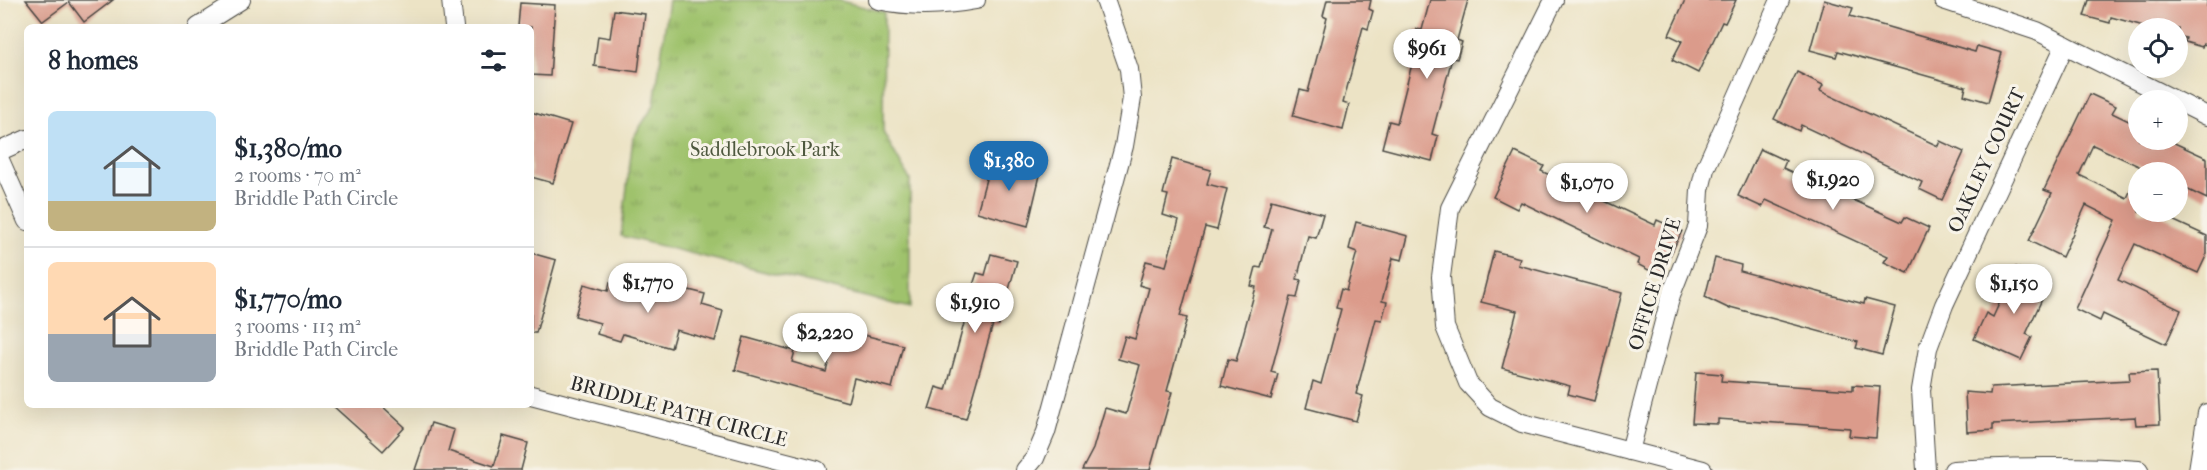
<!DOCTYPE html>
<meta charset="utf-8">
<style>
:root{--surface:#fff;--page:#f6f6f7;--text:#1f2937;--muted:#747a83;--line:#e0e1e3;--accent:#1f6fb2}
body{margin:0;font-family:"IM FELL French Canon",serif;background:var(--page);color:var(--text);height:100vh;display:flex;flex-direction:column;font-size:22px;white-space:nowrap}
*{box-sizing:border-box;margin:0}
p{font-size:20px;color:var(--muted)}
.icon{flex:none;width:33px;height:33px;fill:none;stroke:currentColor;stroke-width:2;stroke-linecap:round;stroke-linejoin:round}
.map{position:relative;flex:1;overflow:hidden}
.side{position:absolute;left:24px;top:24px;width:510px;height:384px;display:flex;flex-direction:column;background:var(--surface);border-radius:9px;box-shadow:0 6px 24px #0002}
.side>*{flex:none}
.fabs{position:absolute;left:2128px;top:18px;display:grid;gap:12px}
.fabs a{display:grid;place-items:center;width:60px;height:60px;border-radius:50%;background:var(--surface);box-shadow:0 6px 24px #0002;font-size:30px}
.price{position:absolute;translate:-50% -51px;padding:0 14px;border-radius:21px;background:#fff;color:#222;font-size:20px;line-height:39px;filter:drop-shadow(0 2px 3px #0008)}
.price::after{content:'';position:absolute;left:50%;top:36px;width:18px;height:14px;margin-left:-9px;background:inherit;clip-path:polygon(0 0,100% 0,50% 100%)}
.price.on{background:var(--accent);color:#fff}
ul{padding:0;list-style:none}
li{display:flex;align-items:center;gap:18px;height:150px;padding:0 24px}
li+li{border-top:2px solid var(--line)}
li span{display:grid;place-items:center;flex:none;width:168px;height:120px;border-radius:9px;color:#555}
li>.icon{margin-inline-start:auto}
span .icon{width:72px;height:72px;fill:#fffc;stroke-width:1}
li b{font-size:26px}
h2{display:flex;justify-content:space-between;align-items:center;height:72px;padding:0 24px;font-size:26px}
.map>svg:first-child{display:block}
.grass{fill:url(#grass-tufts);stroke:#65764c;stroke-width:1.5}
.building{fill:#db9b8b;fill-rule:evenodd}
.lines{fill:none;stroke-linecap:round;stroke-linejoin:round}
.street-casing{stroke:#484742;stroke-width:20}
.street{stroke:#fff;stroke-width:18}
.labels{text-anchor:middle;stroke-width:6;stroke-linejoin:round;paint-order:stroke}
.park-label{font-size:20px;fill:#4e583e;stroke:#f7f3e8}
.street-label{font-size:20px;fill:#2b2b2b;stroke:#f7f3e8}
</style>
<div class="map">
<svg width="2207" height="470" viewBox="0 0 2207 470">
<defs>
<pattern id="grass-tufts" width="24" height="20" patternUnits="userSpaceOnUse" patternTransform="scale(1.5)"><rect width="24" height="20" fill="#9fc26c"/><path d="M3 7l-1-3M5 7V3M7 7l1-3M15 17l-1-3M17 17v-4M19 17l1-3" fill="none" stroke="#829e59"/></pattern>
</defs>
<rect width="100%" height="100%" fill="#f7f3e8"/>
<filter id="ink" filterUnits="userSpaceOnUse"><feTurbulence type="fractalNoise" baseFrequency=".0167" numOctaves="2"/><feDisplacementMap in="SourceGraphic" scale="12" xChannelSelector="R" yChannelSelector="G"/><feConvolveMatrix kernelMatrix="1 2 1 2 8 2 1 2 1" color-interpolation-filters="sRGB"/></filter>
<filter id="wash" filterUnits="userSpaceOnUse"><feTurbulence type="fractalNoise" baseFrequency=".008" numOctaves="4" result="noise"/><feDisplacementMap in="SourceGraphic" scale="24" xChannelSelector="R" yChannelSelector="G"/><feGaussianBlur stdDeviation="1.35" result="paint"/><feColorMatrix in="noise" values="0 0 0 0 0 0 0 0 0 0 0 0 0 0 0 0 0 1.4 0 .05"/><feComposite in="paint" operator="in"/></filter>
<g filter="url(#wash)">
<rect width="100%" height="100%" fill="#ece3c5"/>
<!-- grass -->
<path class="grass" d="M669,0H837L884,12L883,132L910,180V308L621,236L633,138L654,105Z"/>
<g id="blocks">
<!-- building -->
<g class="building">
<path d="M26,0H113L84,22L69,2L43,21Z"/>
<path d="M1327,0H1371L1369,9L1373,11L1368,29L1363,27L1343,103L1349,105L1343,130L1293,116L1300,90L1308,92L1327,18L1323,16Z"/>
<path d="M1430,0H1468L1457,40L1462,42L1457,59L1452,58L1432,134L1438,136L1432,161L1382,148L1389,121L1397,123L1416,48L1412,47L1417,29L1422,30Z"/>
<path d="M1685,0H1736L1725,23L1722,22L1698,73L1672,60L1682,41L1669,35Z"/>
<path d="M1824,0L1853,8L1850,16L1975,52L1977,46L2002,53L1988,102L1964,95L1966,87L1838,51L1836,57L1810,50Z"/>
<path d="M2089,0H2207V45L2203,44L2202,47L2185,42L2186,38L2178,36V28H2151L2111,17L2110,23L2084,16Z"/>
<path d="M520,3L555,5L550,76L531,75V27H518Z"/>
<path d="M614,10L645,14L638,72L594,66L598,36L610,38Z"/>
<path d="M1797,72L1823,85L1820,91L1938,146L1940,141L1964,152L1942,200L1919,189L1922,182L1801,125L1799,131L1774,119Z"/>
<path d="M2090,94L2116,106L2112,113L2139,126V140H2168L2207,158V199L2178,185V172H2139V212H2155L2207,236V254L2198,273L2135,244L2118,280L2181,310L2166,344L2103,314L2100,321L2075,309L2116,220L2086,205L2062,257L2029,241L2052,193L2044,190ZM2093,145L2141,167L2127,198L2079,175Z"/>
<path d="M531,112L571,124L553,183L531,177Z"/>
<path d="M1760,149L1786,161L1783,168L1902,222L1905,217L1929,228L1908,273L1884,262L1888,256L1766,200L1762,207L1738,196Z"/>
<path d="M1515,152L1544,166L1541,171L1655,225L1657,220L1682,231L1660,276L1637,264L1639,259L1521,202L1517,209L1493,197Z"/>
<path d="M992,157L1041,171L1028,226L977,212Z"/>
<path d="M1172,159L1211,170L1207,184L1227,189L1217,230L1205,227L1180,316L1187,318L1167,391L1172,392L1150,470H1082L1093,449L1105,408L1126,414L1140,365L1118,359L1125,336L1135,339L1149,288L1139,285L1146,261L1166,266L1179,220L1163,215L1168,195L1163,194Z"/>
<path d="M1271,200L1323,214L1316,238L1308,236L1297,279L1301,280L1297,298L1291,297L1271,372L1278,374L1271,399L1221,386L1228,359L1236,361L1256,287L1251,286L1256,267L1261,268L1272,229L1264,227Z"/>
<path d="M1356,222L1408,236L1402,260L1393,258L1382,301L1387,302L1382,320L1376,319L1356,394L1363,396L1356,421L1306,408L1313,381L1321,384L1341,309L1336,308L1341,289L1346,291L1357,252L1349,249Z"/>
<path d="M1494,251L1520,258L1518,265L1622,293L1594,401L1568,394L1570,386L1502,368L1517,311L1481,302Z"/>
<path d="M531,253L556,260L536,333H531Z"/>
<path d="M991,254L1017,261L999,325L993,324L966,419L929,409L936,387L946,390L966,316L951,312L958,287L971,291L977,273L985,275Z"/>
<path d="M1715,258L1741,265L1740,271L1864,304L1865,299L1895,307L1882,355L1856,348L1858,342L1730,307V309L1705,297Z"/>
<path d="M2016,267L2050,282L2026,334L2032,337L2021,360L1974,339L1986,313L1993,317Z"/>
<path d="M610,282L661,297L663,291L683,297L685,289L705,294L702,305L723,311L715,341L676,330L671,348L623,334L620,341L597,334L600,323L575,316L584,284L608,291Z"/>
<path d="M837,328L903,345L892,388L854,378L848,402L735,370L744,337L795,351L792,362L826,372Z"/>
<path d="M2157,371L2160,424L2136,425L2135,417L1993,424V430L1967,432L1965,392L1990,394L1991,387L2130,380L2129,372Z"/>
<path d="M1696,372L1722,374L1721,381L1853,390V385L1880,387L1876,438L1849,436L1850,428L1718,419V424L1692,423Z"/>
<path d="M332,405H381L405,427L383,451Z"/>
<path d="M431,423L454,430L448,451L494,466L503,436L528,443L521,470H415Z"/>
</g>
</g>
</g>
<g filter="url(#ink)">
<use href="#blocks" fill-opacity="0" stroke="#484742" stroke-width="1.5"/>
<g class="lines">
<!-- street casing -->
<g class="street-casing">
<g id="street">
<path d="M451,0L454,27"/>
<path d="M878,0C910,7 944,6 976,0"/>
<path d="M1554,0L1450,208L1441,277L1445,327L1468,383L1490,407L1522,423L1703,470"/>
<path d="M1943,0L2037,31L2207,116"/>
<path d="M198,27L241,0"/>
<path d="M0,151L27,139"/>
<path d="M0,160L27,221"/>
<path d="M531,395L817,470"/>
<path d="M1630,451L1671,295L1698,226L1700,190L1705,169L1780,0"/>
<path d="M1025,470L1035,458L1046,432L1124,146L1132,98L1129,69L1105,0"/>
<path d="M1926,470L1921,390L1928,348L1944,305L2065,45"/>
<path d="M1953,470C2017,467 2075,465 2139,470"/>
<path d="M2198,470L2207,413"/>
</g>
</g>
<!-- street -->
<use href="#street" class="street"/>
</g>
</g>
<g class="labels">
<!-- park labels -->
<g class="park-label">
<text x="765" y="156">Saddlebrook Park</text>
</g>
<!-- street labels -->
<g class="street-label">
<text transform="translate(1986 160) rotate(-65)" y="7">OAKLEY COURT</text>
<text transform="translate(1654 284) rotate(-73)" y="7">OFFICE DRIVE</text>
<text transform="translate(679 411) rotate(15)" y="7">BRIDDLE PATH CIRCLE</text>
</g>
</g>
</svg>
<div class="fabs">
<a><svg class="icon" aria-label="locate" viewBox="0 0 24 24"><circle cx="12" cy="12" r="6"/><path d="M12 2v4M12 18v4M2 12h4M18 12h4"/></svg></a>
<a>+</a>
<a>−</a>
</div>
<b class="price" style="left:1427px;top:80px">$961</b>
<b class="price on" style="left:1009px;top:192px">$1,380</b>
<b class="price" style="left:1833px;top:211px">$1,920</b>
<b class="price" style="left:1587px;top:214px">$1,070</b>
<b class="price" style="left:648px;top:314px">$1,770</b>
<b class="price" style="left:2014px;top:315px">$1,150</b>
<b class="price" style="left:975px;top:334px">$1,910</b>
<b class="price" style="left:825px;top:364px">$2,220</b>
<section class="side">
<h2>8 homes<svg class="icon" aria-label="filters" viewBox="0 0 24 24"><path d="M4 7h16M4 17h16"/><circle cx="9" cy="7" r="2"/><circle cx="15" cy="17" r="2"/></svg></h2>
<ul>
<li><span style="background:linear-gradient(#bfe0f5 75%,#c2b280 0)"><svg class="icon" aria-label="home" viewBox="0 0 24 24"><path d="M3 11l9-7 9 7M6 9v11h12V9"/></svg></span><div><b>$1,380/mo</b><p>2 rooms · 70 m²</p><p>Briddle Path Circle</p></div></li>
<li><span style="background:linear-gradient(#ffd9b3 60%,#9aa5b1 0)"><svg class="icon" aria-label="home" viewBox="0 0 24 24"><path d="M3 11l9-7 9 7M6 9v11h12V9"/></svg></span><div><b>$1,770/mo</b><p>3 rooms · 113 m²</p><p>Briddle Path Circle</p></div></li>
</ul>
</section>
</div>
